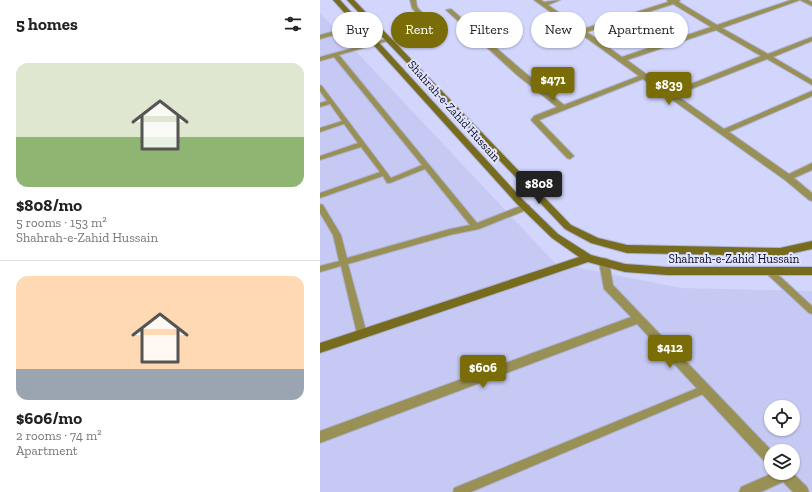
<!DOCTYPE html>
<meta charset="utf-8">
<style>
:root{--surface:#fff;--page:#f6f6f6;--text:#222;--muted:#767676;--line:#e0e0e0;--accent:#7a6c07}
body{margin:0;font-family:"Zilla Slab",serif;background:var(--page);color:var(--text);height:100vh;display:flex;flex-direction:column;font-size:15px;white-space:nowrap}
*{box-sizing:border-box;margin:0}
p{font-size:13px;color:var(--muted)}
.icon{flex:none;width:22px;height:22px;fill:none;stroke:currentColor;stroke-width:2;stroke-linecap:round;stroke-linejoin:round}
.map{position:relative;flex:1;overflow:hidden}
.details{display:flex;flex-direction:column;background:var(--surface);width:320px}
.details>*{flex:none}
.top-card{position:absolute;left:12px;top:12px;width:380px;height:36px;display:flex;gap:8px}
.fabs{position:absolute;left:444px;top:400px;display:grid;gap:8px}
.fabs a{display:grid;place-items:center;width:36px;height:36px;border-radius:50%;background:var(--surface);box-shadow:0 1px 3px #0004;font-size:20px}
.price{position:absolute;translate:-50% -34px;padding:0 9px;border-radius:4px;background:var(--accent);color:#fff;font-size:13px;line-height:26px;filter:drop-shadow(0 1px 2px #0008)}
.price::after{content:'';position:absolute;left:50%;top:24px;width:12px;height:9px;margin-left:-6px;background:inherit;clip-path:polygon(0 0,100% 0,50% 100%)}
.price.current{background:#222;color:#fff}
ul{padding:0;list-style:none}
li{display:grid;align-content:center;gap:8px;height:212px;padding:0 16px}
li+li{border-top:1px solid var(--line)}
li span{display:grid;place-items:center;height:124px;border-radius:12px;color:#555}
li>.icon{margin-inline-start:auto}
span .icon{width:72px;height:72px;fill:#fffc;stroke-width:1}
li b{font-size:17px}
h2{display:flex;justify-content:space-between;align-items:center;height:48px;padding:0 16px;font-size:17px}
.pill{padding:0 14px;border-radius:18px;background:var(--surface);box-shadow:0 1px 3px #0004;font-size:14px;line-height:36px}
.pill.current{background:var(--accent);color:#fff}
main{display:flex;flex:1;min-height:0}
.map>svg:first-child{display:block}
.built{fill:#c5c9f3;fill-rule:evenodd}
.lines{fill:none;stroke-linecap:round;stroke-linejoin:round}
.lane-casing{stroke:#aeb2d5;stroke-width:2}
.street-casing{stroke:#aeb2d5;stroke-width:2}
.secondary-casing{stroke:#aeb2d5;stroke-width:2}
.lane{fill:#999055;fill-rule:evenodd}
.street{fill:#999055;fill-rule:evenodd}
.secondary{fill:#776b1e;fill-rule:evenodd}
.labels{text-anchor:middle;stroke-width:4;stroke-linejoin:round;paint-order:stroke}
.street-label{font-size:12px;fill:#0c0c21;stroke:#e1e4fe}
</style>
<main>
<section class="details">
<h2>5 homes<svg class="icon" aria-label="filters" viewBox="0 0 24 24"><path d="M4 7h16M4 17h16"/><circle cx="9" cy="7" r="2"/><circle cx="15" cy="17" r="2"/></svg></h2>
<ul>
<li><span style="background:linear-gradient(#dfe7d0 60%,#8fb573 0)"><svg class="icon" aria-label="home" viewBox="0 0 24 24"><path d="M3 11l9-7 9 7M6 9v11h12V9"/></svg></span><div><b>$808/mo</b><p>5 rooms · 153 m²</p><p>Shahrah-e-Zahid Hussain</p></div></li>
<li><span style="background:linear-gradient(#ffd9b3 75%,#9aa5b1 0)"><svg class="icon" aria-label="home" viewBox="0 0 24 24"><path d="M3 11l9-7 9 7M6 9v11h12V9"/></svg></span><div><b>$606/mo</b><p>2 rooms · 74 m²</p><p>Apartment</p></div></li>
</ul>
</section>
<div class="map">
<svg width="492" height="492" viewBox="0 0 492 492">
<rect width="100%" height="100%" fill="#d2d6fc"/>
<!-- built -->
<path class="built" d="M0,13L235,263L361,288L492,291V492H0ZM451,407H473V429H451ZM451,451H473V473H451Z"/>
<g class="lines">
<!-- lane casing -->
<g class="lane-casing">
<g id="lane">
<path d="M66,39L71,40L19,55L157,223L203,205H209L210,207L209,209L159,229L130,235L28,264L47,334L45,337L42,338L39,337L37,334L21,266L0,272V266L19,261L13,235L0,213V204L3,205L21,235L27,258L130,229L150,225L105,169L70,183H67L63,176L0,198V193L60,172L41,147L0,160V156L38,143L24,124L0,132V128L22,121L10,104L0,107V103L7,101L0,91V85L2,86L71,178L102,165L14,57L0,61V57Z"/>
<path d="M450,269L453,270L492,306V314L489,313L447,274L446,272L447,270Z"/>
<path d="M385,385L388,386L390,389L388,392L151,492H133L134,488Z"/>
</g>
</g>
<!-- street casing -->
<g class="street-casing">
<g id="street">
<path d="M90,0H96L97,7L117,30V32H113L92,8Z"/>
<path d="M214,0H221L224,2L240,0L228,5L263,29L348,2L347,0H360L359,2L397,25L471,0H488L492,2V6L480,0L402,28L448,54L492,37V41L453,57L492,80V85L447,59L356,95L404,129L492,91V96L409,132L469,174L492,163V170L474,178L492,193V201L489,200L465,180L323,79L219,120L254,156L250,159L247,158L211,120L214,116L237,107L197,75L126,10L131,9L203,71L244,105L319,76ZM353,4L391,27L302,57L267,32ZM396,30L441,56L351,92L307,60Z"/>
<path d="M52,21L55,23L54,24L0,39V35Z"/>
<path d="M284,258L288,259L289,262L293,285L452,451L451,465L446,463L317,324L0,443V431L311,317L284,289L279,262L280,259Z"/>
<path d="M453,473H473L487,487L489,492H473L463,482L441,492H419L421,487Z"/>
</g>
</g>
<!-- secondary casing -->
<g class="secondary-casing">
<g id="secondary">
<path d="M13,0H20L203,200L238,234L271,255L305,264L347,267H492V275H347L305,272L268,262L0,353V343L259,257L232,238L197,204Z"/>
<path d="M27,0H34L251,225L278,238L307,245L460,248L492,241V249L460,256L307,253L271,243L245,229Z"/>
</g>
</g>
<!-- lane -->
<use href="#lane" class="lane"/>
<!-- street -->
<use href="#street" class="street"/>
<!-- secondary -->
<use href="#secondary" class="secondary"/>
</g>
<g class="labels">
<!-- street labels -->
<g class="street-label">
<text transform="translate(134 111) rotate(48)" y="4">Shahrah-e-Zahid Hussain</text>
<text x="414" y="263">Shahrah-e-Zahid Hussain</text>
</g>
</g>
</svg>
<div class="fabs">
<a><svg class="icon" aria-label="locate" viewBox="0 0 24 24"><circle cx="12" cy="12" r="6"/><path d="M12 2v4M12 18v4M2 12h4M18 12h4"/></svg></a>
<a><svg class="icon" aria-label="layers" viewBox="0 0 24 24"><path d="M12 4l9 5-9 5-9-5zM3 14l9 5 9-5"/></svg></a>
</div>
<b class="price" style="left:233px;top:101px">$471</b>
<b class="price" style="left:349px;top:106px">$839</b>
<b class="price current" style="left:219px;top:205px">$808</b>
<b class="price" style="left:350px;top:369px">$412</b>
<b class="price" style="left:163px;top:389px">$606</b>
<div class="top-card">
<a class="pill">Buy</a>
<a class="pill current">Rent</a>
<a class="pill">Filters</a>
<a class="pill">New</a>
<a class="pill">Apartment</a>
</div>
</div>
</main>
